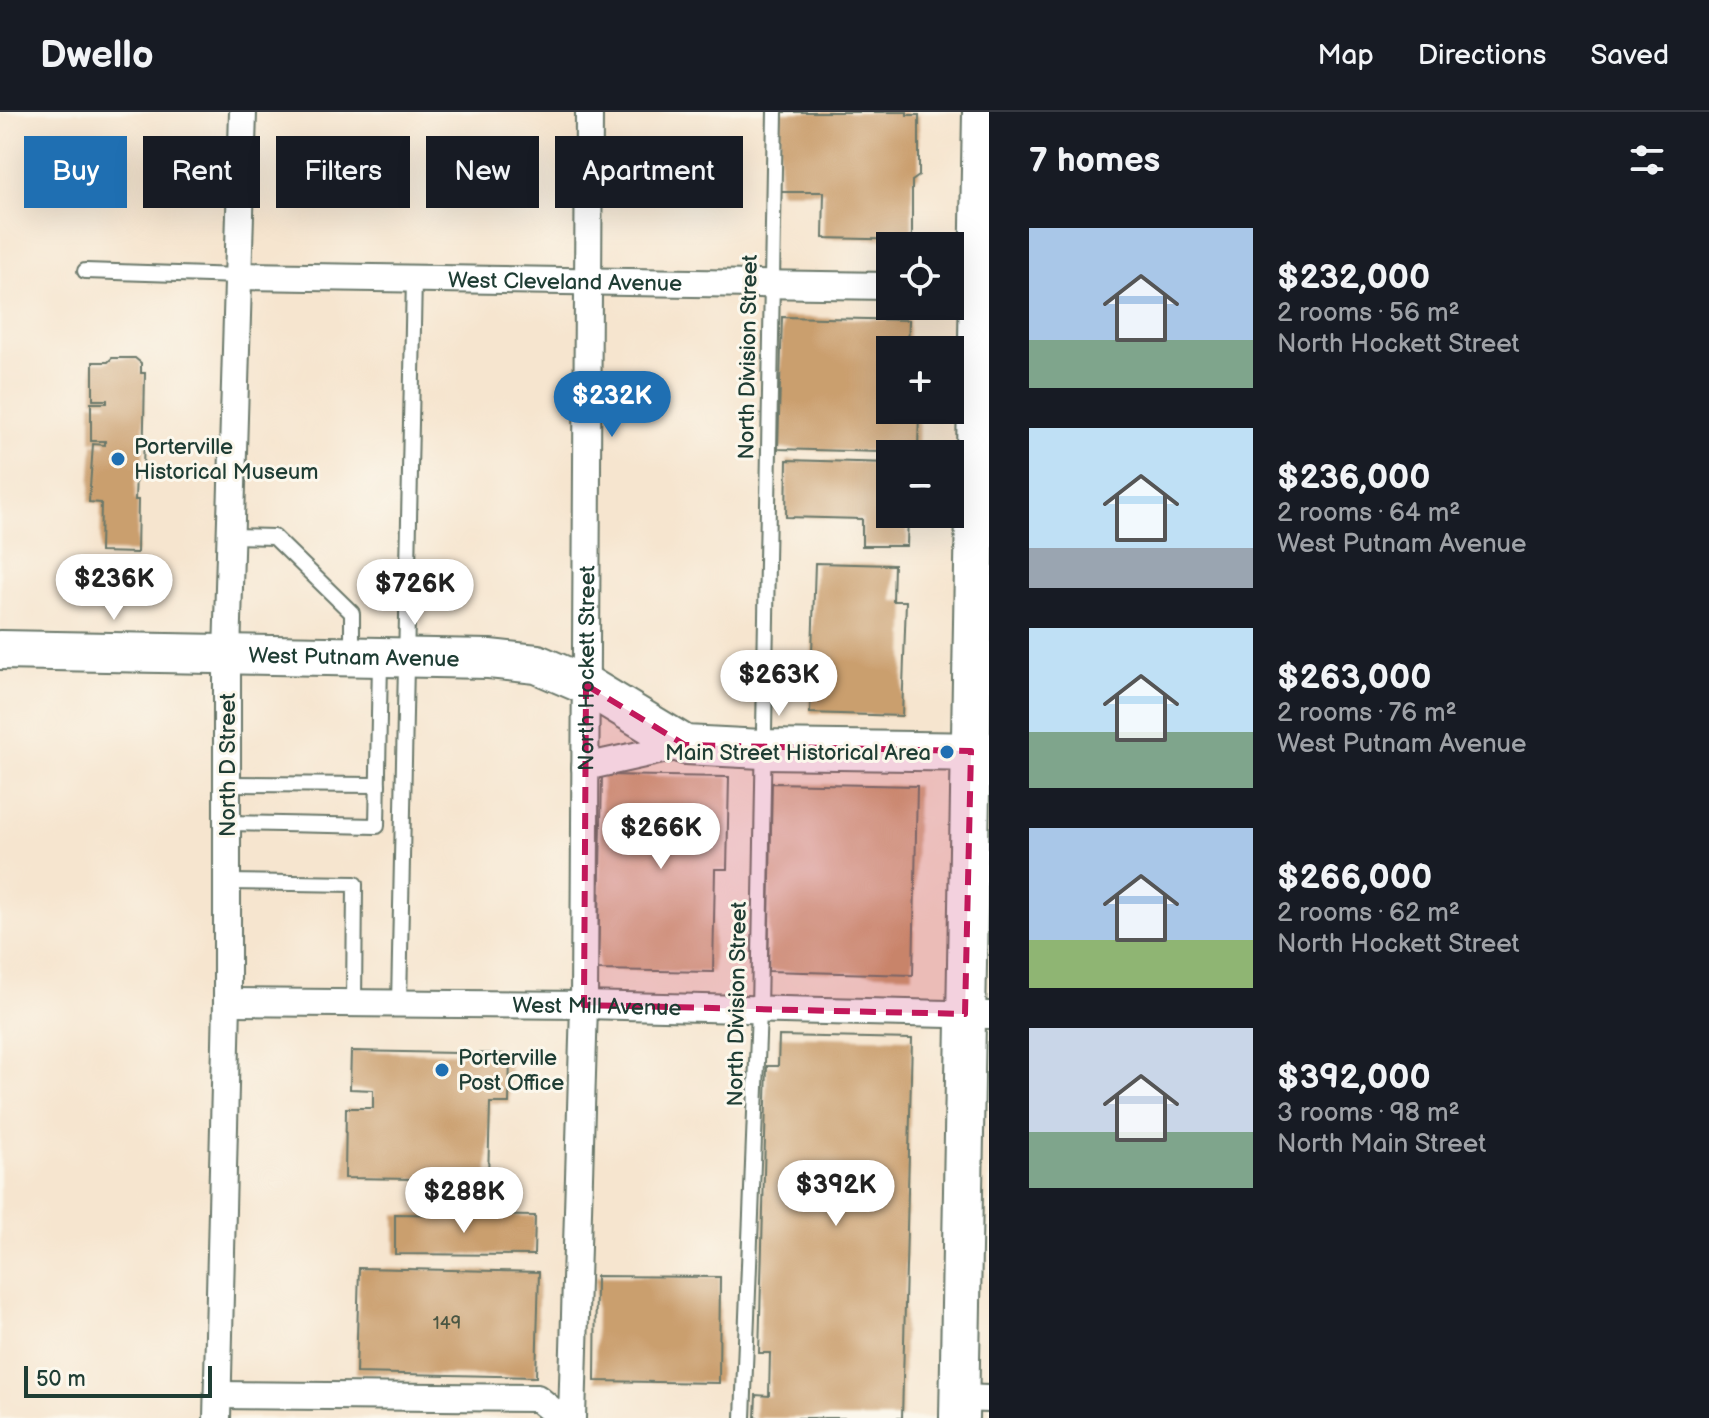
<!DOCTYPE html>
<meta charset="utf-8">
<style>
:root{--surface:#171b24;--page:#20242c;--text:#f1f3f6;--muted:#9ea1a6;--line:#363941;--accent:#1f6fb2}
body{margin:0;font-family:"Balsamiq Sans",sans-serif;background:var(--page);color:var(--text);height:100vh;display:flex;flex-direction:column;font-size:30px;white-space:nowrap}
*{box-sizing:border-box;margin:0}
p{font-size:26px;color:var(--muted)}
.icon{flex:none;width:44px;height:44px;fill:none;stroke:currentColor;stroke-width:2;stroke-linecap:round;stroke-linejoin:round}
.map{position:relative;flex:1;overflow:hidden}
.side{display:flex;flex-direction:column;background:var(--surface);width:720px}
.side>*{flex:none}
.hud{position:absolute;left:24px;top:24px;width:760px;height:72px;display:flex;gap:16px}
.tools{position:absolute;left:876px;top:120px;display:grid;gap:16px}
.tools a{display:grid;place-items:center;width:88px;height:88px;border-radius:0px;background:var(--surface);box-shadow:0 8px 32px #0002;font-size:40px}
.scale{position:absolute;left:24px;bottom:20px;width:188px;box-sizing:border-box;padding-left:8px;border:4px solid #1f3d34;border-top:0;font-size:22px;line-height:28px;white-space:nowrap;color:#1f3d34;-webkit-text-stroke:6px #fbf7ec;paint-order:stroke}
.price{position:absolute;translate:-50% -68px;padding:0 18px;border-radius:28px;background:#fff;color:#222;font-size:26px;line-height:52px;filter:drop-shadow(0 2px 4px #0008)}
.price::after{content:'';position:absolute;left:50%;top:48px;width:24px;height:18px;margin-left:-12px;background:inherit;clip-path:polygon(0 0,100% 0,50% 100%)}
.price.selected{background:var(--accent);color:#fff}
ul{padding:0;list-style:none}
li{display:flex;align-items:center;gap:24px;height:200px;padding:0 40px}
li span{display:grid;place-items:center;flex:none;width:224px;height:160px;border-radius:0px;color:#555}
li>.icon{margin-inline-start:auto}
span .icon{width:96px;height:96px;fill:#fffc;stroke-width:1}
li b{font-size:34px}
h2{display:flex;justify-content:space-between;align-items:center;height:96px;padding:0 40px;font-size:34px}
.tag{padding:0 28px;border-radius:0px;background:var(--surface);box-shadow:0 8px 32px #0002;font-size:28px;line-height:72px}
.tag.selected{background:var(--accent);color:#fff}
header{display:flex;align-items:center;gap:48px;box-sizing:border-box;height:112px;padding:0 40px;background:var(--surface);border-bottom:2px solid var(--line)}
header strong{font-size:38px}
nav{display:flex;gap:44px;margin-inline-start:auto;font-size:28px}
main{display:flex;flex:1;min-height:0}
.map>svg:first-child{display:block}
.building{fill:#ca9f6e}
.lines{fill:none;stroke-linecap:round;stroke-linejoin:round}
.lane-casing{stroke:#6a786a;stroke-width:18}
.street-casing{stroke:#6a786a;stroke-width:30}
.secondary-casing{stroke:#6a786a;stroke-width:42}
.lane{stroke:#fff;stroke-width:14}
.street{stroke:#fff;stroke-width:26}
.secondary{stroke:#fff;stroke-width:38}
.marked{fill:#c2185b;fill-opacity:0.2;stroke:#c2185b;stroke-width:6;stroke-dasharray:16 10;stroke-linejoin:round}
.poi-dot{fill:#1f6fb2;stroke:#fbf7ec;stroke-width:3}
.labels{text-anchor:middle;stroke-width:6;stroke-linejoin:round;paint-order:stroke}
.number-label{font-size:18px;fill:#4a5642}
.street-label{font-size:22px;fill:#1f3d34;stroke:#fbf7ec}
.poi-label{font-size:22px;fill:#1f3d34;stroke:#fbf7ec;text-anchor:start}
</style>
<header>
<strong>Dwello</strong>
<nav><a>Map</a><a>Directions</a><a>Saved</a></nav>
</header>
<main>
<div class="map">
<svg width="989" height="1306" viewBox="0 0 989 1306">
<rect width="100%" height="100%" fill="#fbf7ec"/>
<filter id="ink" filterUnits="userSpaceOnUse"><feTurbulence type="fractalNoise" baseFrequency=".0125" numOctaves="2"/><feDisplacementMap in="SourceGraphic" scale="16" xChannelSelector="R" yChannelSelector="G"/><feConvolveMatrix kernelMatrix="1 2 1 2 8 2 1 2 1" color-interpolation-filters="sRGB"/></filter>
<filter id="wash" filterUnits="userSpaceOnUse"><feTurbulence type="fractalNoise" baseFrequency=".006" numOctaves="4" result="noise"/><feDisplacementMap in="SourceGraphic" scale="32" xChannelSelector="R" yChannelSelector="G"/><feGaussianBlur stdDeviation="1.8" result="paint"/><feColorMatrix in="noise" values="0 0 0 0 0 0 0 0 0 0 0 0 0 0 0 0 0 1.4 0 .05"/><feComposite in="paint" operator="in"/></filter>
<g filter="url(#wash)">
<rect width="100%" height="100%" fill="#f6e5cf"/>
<g id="blocks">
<!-- building -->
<g class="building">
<path d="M780,0H907V3H919V64L912,69V128L823,126L824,80H779Z"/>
<path d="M782,205L909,208L908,238H890V298H919L918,341L778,337Z"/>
<path d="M112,246H135L141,251V261H145L143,362L136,361L135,388H138L137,441L100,440L101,391L89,390L93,332L105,333V329H91V291H107V288H93V250H108Z"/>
<path d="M787,348L890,351V402H908L907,434H862V407L786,405Z"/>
<path d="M815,451L894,453L893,489H906L902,604L810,601Z"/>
<path d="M602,663L729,665L727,757H715L713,860L598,858Z"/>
<path d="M772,671L917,674L913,863L768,859Z"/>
<path d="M779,924L912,927L902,1306H755L756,1283L769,1284L770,1241H759L767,954H778Z"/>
<path d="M351,939L510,942L509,991H490L488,1068L345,1066L346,996H373V978L350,977Z"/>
<path d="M395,1102L535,1104L534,1143L395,1142Z"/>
<path d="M359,1156L539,1160L536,1265L356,1261Z"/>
<path d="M596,1164L720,1165L719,1271L595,1269Z"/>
</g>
</g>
</g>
<g filter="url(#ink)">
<use href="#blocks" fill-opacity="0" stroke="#6a786a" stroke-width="2"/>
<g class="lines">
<!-- lane casing -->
<g class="lane-casing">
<g id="lane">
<path d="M85,159L239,164"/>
<path d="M231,424L274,425L352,501V545"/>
<path d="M227,672L378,673"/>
<path d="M227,711L377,714L380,548"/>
<path d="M227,770L355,772L354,891"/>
<path d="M399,891L414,166"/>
<path d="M743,1306L759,899L775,0"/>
</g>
</g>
<!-- street casing -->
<g class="street-casing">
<g id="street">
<path id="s1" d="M239,164L890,174"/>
<path d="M950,175H989"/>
<path d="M585,655L685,633"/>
<path id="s2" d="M227,890L584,893L989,903"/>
<path d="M218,1283L537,1286L561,1306"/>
<path d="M959,1286L989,1287"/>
<path d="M217,1306L227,890V543L243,0"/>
<path id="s3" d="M572,1306L584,893L589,0"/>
</g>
</g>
<!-- secondary casing -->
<g class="secondary-casing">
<g id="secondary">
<path id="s4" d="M0,538L489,547L537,552L586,573L685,633L762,637L989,640"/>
<path d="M959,1306L982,0"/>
</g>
</g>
<!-- lane -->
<use href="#lane" class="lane"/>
<!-- street -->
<use href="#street" class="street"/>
<!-- secondary -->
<use href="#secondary" class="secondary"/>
</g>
</g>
<!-- marked area -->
<path class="marked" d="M586,573L685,633L971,639L965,902L584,893Z"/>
<!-- markers -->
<g class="poi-dot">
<circle cx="118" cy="347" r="8"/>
<circle cx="947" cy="640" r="8"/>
<circle cx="442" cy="958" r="8"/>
</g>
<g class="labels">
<!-- number labels -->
<g class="number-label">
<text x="447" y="1217">149</text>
</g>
<!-- street labels -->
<g class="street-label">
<text dy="8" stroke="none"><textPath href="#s1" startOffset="326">West Cleveland Avenue</textPath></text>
<text transform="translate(747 245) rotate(-89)" y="8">North Division Street</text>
<text dy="8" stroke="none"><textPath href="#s4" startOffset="354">West Putnam Avenue</textPath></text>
<text dy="8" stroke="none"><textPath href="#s3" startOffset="750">North Hockett Street</textPath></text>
<text transform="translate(227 653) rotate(-90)" y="8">North D Street</text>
<text transform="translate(736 892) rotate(-89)" y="8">North Division Street</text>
<text dy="8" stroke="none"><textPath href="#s2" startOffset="370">West Mill Avenue</textPath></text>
</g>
<!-- poi labels -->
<g class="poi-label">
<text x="134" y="342">Porterville<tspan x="134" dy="25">Historical Museum</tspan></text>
<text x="931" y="648" text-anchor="end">Main Street Historical Area</text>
<text x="458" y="953">Porterville<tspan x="458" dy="25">Post Office</tspan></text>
</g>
</g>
</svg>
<div class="tools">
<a><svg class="icon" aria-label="locate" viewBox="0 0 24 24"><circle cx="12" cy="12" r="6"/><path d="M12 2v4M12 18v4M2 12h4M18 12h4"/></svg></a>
<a>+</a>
<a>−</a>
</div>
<div class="scale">50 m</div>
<b class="price selected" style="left:612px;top:327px">$232K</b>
<b class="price" style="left:114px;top:510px">$236K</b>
<b class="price" style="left:415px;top:515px">$726K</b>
<b class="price" style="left:779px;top:606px">$263K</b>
<b class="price" style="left:661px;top:759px">$266K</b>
<b class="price" style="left:836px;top:1116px">$392K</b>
<b class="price" style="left:464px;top:1123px">$288K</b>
<div class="hud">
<a class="tag selected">Buy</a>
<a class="tag">Rent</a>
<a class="tag">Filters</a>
<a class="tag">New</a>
<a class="tag">Apartment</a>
</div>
</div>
<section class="side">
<h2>7 homes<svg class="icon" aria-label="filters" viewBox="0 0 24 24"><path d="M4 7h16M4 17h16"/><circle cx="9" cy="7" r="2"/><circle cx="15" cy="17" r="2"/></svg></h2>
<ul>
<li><span style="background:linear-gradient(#a9c7e8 70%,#7fa58c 0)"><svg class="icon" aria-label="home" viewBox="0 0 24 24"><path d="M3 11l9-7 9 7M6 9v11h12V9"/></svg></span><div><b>$232,000</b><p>2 rooms · 56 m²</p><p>North Hockett Street</p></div></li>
<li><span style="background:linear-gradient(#bfe0f5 75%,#9aa5b1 0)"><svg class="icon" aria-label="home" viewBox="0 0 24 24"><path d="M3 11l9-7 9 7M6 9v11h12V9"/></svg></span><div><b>$236,000</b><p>2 rooms · 64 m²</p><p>West Putnam Avenue</p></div></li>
<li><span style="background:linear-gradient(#bfe0f5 65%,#7fa58c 0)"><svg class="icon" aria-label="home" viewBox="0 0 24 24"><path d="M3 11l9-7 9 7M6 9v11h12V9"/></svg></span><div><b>$263,000</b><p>2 rooms · 76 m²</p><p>West Putnam Avenue</p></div></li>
<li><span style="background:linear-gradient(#a9c7e8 70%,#8fb573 0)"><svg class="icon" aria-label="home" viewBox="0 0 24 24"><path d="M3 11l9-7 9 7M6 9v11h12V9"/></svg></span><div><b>$266,000</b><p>2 rooms · 62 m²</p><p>North Hockett Street</p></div></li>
<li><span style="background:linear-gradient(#c9d6e8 65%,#7fa58c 0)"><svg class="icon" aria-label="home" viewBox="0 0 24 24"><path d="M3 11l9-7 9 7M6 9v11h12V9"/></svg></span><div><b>$392,000</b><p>3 rooms · 98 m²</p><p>North Main Street</p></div></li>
</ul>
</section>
</main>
